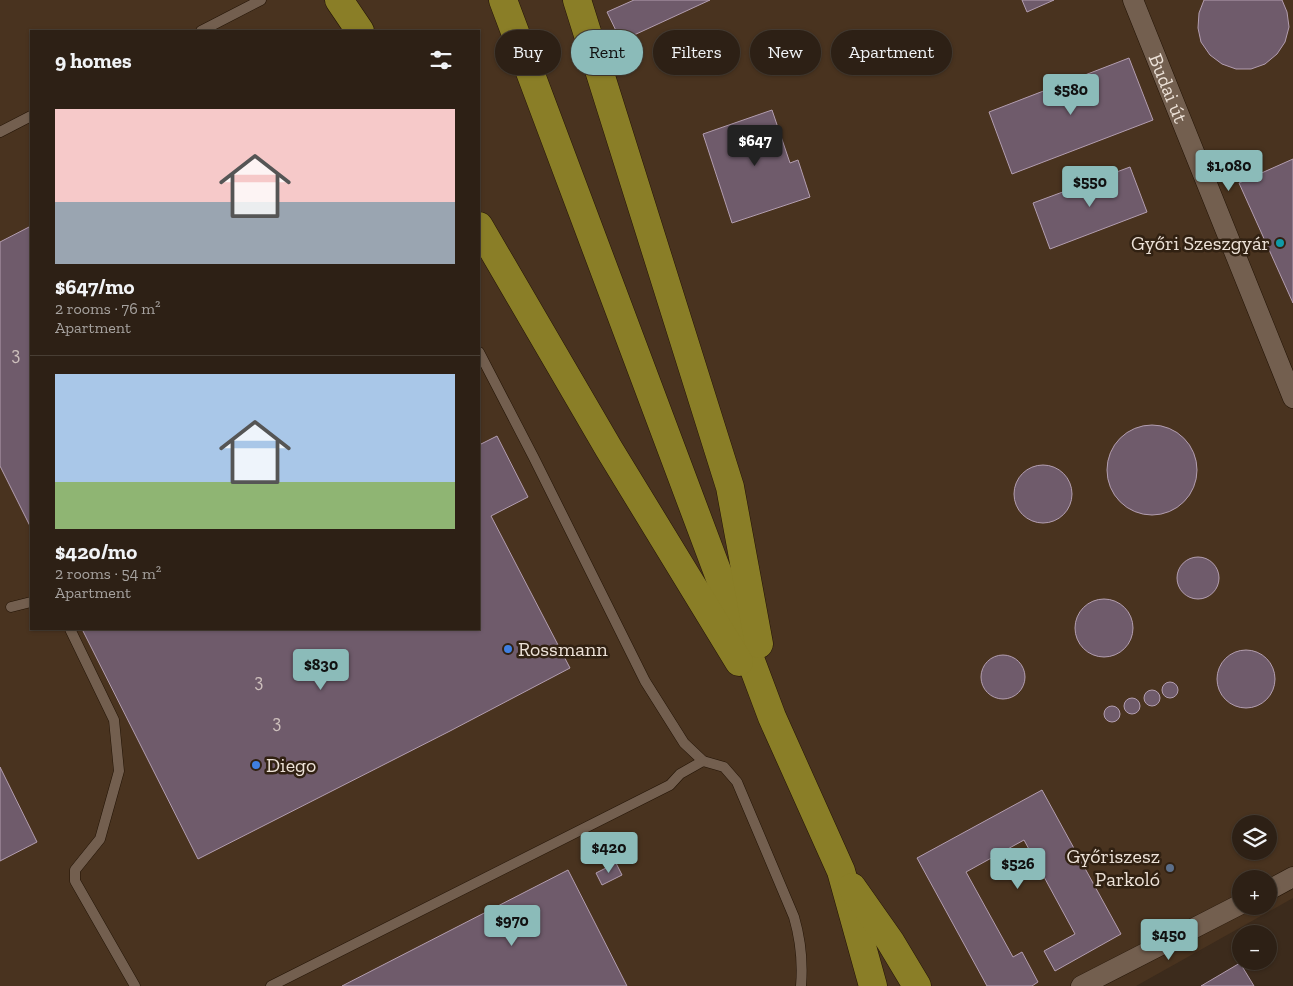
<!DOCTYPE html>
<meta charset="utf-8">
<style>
:root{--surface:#2d2015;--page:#392d22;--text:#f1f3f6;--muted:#a7a3a0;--line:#483e34;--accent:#8bbbb9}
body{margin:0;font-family:"Zilla Slab",serif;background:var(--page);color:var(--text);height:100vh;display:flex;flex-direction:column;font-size:19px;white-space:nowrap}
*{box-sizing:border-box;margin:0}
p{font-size:16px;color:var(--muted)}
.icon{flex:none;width:28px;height:28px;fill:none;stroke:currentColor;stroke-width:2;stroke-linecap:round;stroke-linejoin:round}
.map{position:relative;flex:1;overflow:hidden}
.side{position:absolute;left:30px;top:30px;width:450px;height:600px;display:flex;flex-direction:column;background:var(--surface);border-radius:0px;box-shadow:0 1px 4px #0004,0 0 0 1px var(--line)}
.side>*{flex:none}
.guide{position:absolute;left:495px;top:30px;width:475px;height:45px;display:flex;gap:10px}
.tools{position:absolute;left:1232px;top:815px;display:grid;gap:10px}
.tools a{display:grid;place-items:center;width:45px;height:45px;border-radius:50%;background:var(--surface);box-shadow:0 1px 4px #0004,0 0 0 1px var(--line);font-size:25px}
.price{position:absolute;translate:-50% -42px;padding:0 11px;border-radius:5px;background:var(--accent);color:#111;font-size:16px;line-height:32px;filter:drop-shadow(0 1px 2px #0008)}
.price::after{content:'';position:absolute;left:50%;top:30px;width:15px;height:11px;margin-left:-8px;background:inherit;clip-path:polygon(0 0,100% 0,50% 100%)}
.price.active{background:#222;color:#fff}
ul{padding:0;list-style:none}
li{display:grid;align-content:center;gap:10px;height:265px;padding:0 25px}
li+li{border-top:1px solid var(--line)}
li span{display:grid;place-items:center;height:155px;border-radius:0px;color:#555}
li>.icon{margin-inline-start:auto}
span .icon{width:90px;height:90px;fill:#fffc;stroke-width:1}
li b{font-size:21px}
h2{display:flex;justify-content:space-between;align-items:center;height:60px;padding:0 25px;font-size:21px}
.chip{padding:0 18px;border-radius:22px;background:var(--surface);box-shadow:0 1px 4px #0004,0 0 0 1px var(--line);font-size:18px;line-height:45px}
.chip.active{background:var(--accent);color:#111}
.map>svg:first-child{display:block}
.built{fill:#49331f;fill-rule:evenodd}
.building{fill:#6f5b6b;stroke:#b39eb0}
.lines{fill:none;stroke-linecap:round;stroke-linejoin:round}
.service-casing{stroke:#221305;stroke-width:11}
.minor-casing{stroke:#221305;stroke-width:21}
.primary-casing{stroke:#221305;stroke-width:29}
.service{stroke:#735f4f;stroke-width:10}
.minor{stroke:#735f4f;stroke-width:20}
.primary{stroke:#8a7e27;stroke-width:28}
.culture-dot{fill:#0f9aa8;stroke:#312112;stroke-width:2}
.shop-dot{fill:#3f7fe0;stroke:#312112;stroke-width:2}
.service-dot{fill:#5c6f8a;stroke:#312112;stroke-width:2}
.labels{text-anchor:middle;stroke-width:5;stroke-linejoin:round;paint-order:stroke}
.number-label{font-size:18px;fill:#cec0bd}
.street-label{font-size:20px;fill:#ede2d8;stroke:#312112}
.poi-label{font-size:20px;fill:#ede2d8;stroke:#312112;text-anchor:end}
</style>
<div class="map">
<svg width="1293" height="986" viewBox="0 0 1293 986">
<rect width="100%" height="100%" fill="#3c2b1c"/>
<!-- built -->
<path class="built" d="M0,0H1293V898L1136,986H0ZM31,31H479V629H31ZM1241,824H1269V851H1241ZM1241,879H1269V906H1241Z"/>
<!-- building -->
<g class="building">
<path d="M634,0H710L621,41L607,12Z"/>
<path d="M1022,0H1054L1027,12Z"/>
<path d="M1204,0H1282L1287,12L1289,27L1285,42L1277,54L1265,64L1251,69H1236L1222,64L1210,55L1201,42L1198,28L1199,13Z"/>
<path d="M1129,58L1153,120L1012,174L989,112Z"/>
<path d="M772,110L790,163L798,160L810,197L732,223L703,134Z"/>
<path d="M1293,159V303L1239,183Z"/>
<path d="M1130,167L1147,212L1050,249L1033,203Z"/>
<path d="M31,226V528L0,466V242Z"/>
<circle cx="1152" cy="470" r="45"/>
<path d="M497,436L528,497L491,516L570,668L450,731L198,859L82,629H479V445Z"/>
<circle cx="1043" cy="494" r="29"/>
<circle cx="1198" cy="578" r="21"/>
<circle cx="1104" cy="628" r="29"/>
<circle cx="1246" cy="679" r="29"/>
<circle cx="1003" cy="677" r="22"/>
<circle cx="1170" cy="690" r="8"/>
<circle cx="1152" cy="698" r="8"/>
<circle cx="1132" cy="706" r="8"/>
<circle cx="1112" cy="714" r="8"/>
<path d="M0,767L37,842L0,861Z"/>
<path d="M1042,790L1121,934L1055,971L1044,951L1075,934L1024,840L966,872L1013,957L1022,952L1038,982L1032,986H987L917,858Z"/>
<path d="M616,863L622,875L602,885L596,873Z"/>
<path d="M568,870L627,986H342Z"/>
<path d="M1240,963L1254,986H1201Z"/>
</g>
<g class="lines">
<!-- service casing -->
<g class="service-casing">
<g id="service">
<path d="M201,31L261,0"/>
<path d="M0,132L31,116"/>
<path d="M479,352L534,458L645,681L684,743L703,761L724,767L737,782L794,917C801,941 803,962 801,986"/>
<path d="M11,607L31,602"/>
<path d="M70,629L114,720L119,771L100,839L75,870V881L135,986"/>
<path d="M271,986L670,785L680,774L703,761"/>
</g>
</g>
<!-- minor casing -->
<g class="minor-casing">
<g id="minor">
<path id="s1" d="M1133,0L1293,398"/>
<path d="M1269,890L1293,877"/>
<path d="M1081,986L1241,904"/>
</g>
</g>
<!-- primary casing -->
<g class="primary-casing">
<g id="primary">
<path d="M339,0L360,31"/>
<path d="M503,0L772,717L841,871L873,986"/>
<path d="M577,0L730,487L759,644"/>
<path d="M479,226L609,449L739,662"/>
<path d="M852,887L890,941L917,986"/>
</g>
</g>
<!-- service -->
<use href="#service" class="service"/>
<!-- minor -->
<use href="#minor" class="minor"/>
<!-- primary -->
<use href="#primary" class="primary"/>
</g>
<!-- markers -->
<circle class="culture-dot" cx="1280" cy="243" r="5"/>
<g class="shop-dot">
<circle cx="508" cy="649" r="5"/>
<circle cx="256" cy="765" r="5"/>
</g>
<circle class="service-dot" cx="1170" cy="868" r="5"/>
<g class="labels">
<!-- number labels -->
<g class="number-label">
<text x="16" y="360">3</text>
<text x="259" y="687">3</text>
<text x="277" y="728">3</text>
</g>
<!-- street labels -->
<g class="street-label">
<text dy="7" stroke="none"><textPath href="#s1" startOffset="95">Budai út</textPath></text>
</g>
<!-- poi labels -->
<g class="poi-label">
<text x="1270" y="250">Győri Szeszgyár</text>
<text x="518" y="656" text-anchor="start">Rossmann</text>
<text x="266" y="772" text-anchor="start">Diego</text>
<text x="1160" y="863">Győriszesz<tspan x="1160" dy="23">Parkoló</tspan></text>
</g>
</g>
</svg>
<div class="tools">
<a><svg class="icon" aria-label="layers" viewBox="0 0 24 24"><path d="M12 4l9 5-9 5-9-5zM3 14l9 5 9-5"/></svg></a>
<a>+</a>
<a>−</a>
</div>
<b class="price" style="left:1071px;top:116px">$580</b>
<b class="price active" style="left:755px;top:167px">$647</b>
<b class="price" style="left:1229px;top:192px">$1,080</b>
<b class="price" style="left:1090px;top:208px">$550</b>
<b class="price" style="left:321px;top:691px">$830</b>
<b class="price" style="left:609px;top:874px">$420</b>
<b class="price" style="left:1018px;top:890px">$526</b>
<b class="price" style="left:512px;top:947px">$970</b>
<b class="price" style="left:1169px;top:961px">$450</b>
<div class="guide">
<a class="chip">Buy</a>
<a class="chip active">Rent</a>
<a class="chip">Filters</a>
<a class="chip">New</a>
<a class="chip">Apartment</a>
</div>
<section class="side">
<h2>9 homes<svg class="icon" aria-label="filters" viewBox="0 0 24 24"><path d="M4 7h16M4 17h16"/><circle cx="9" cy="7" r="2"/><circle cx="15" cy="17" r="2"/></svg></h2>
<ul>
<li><span style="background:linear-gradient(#f6c9c9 60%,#9aa5b1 0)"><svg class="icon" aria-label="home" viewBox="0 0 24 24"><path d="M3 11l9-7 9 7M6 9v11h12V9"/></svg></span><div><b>$647/mo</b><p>2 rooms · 76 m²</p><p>Apartment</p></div></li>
<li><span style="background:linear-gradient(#a9c7e8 70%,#8fb573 0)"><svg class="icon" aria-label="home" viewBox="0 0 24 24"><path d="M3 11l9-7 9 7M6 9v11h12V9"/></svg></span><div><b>$420/mo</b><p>2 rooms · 54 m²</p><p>Apartment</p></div></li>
</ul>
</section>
</div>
